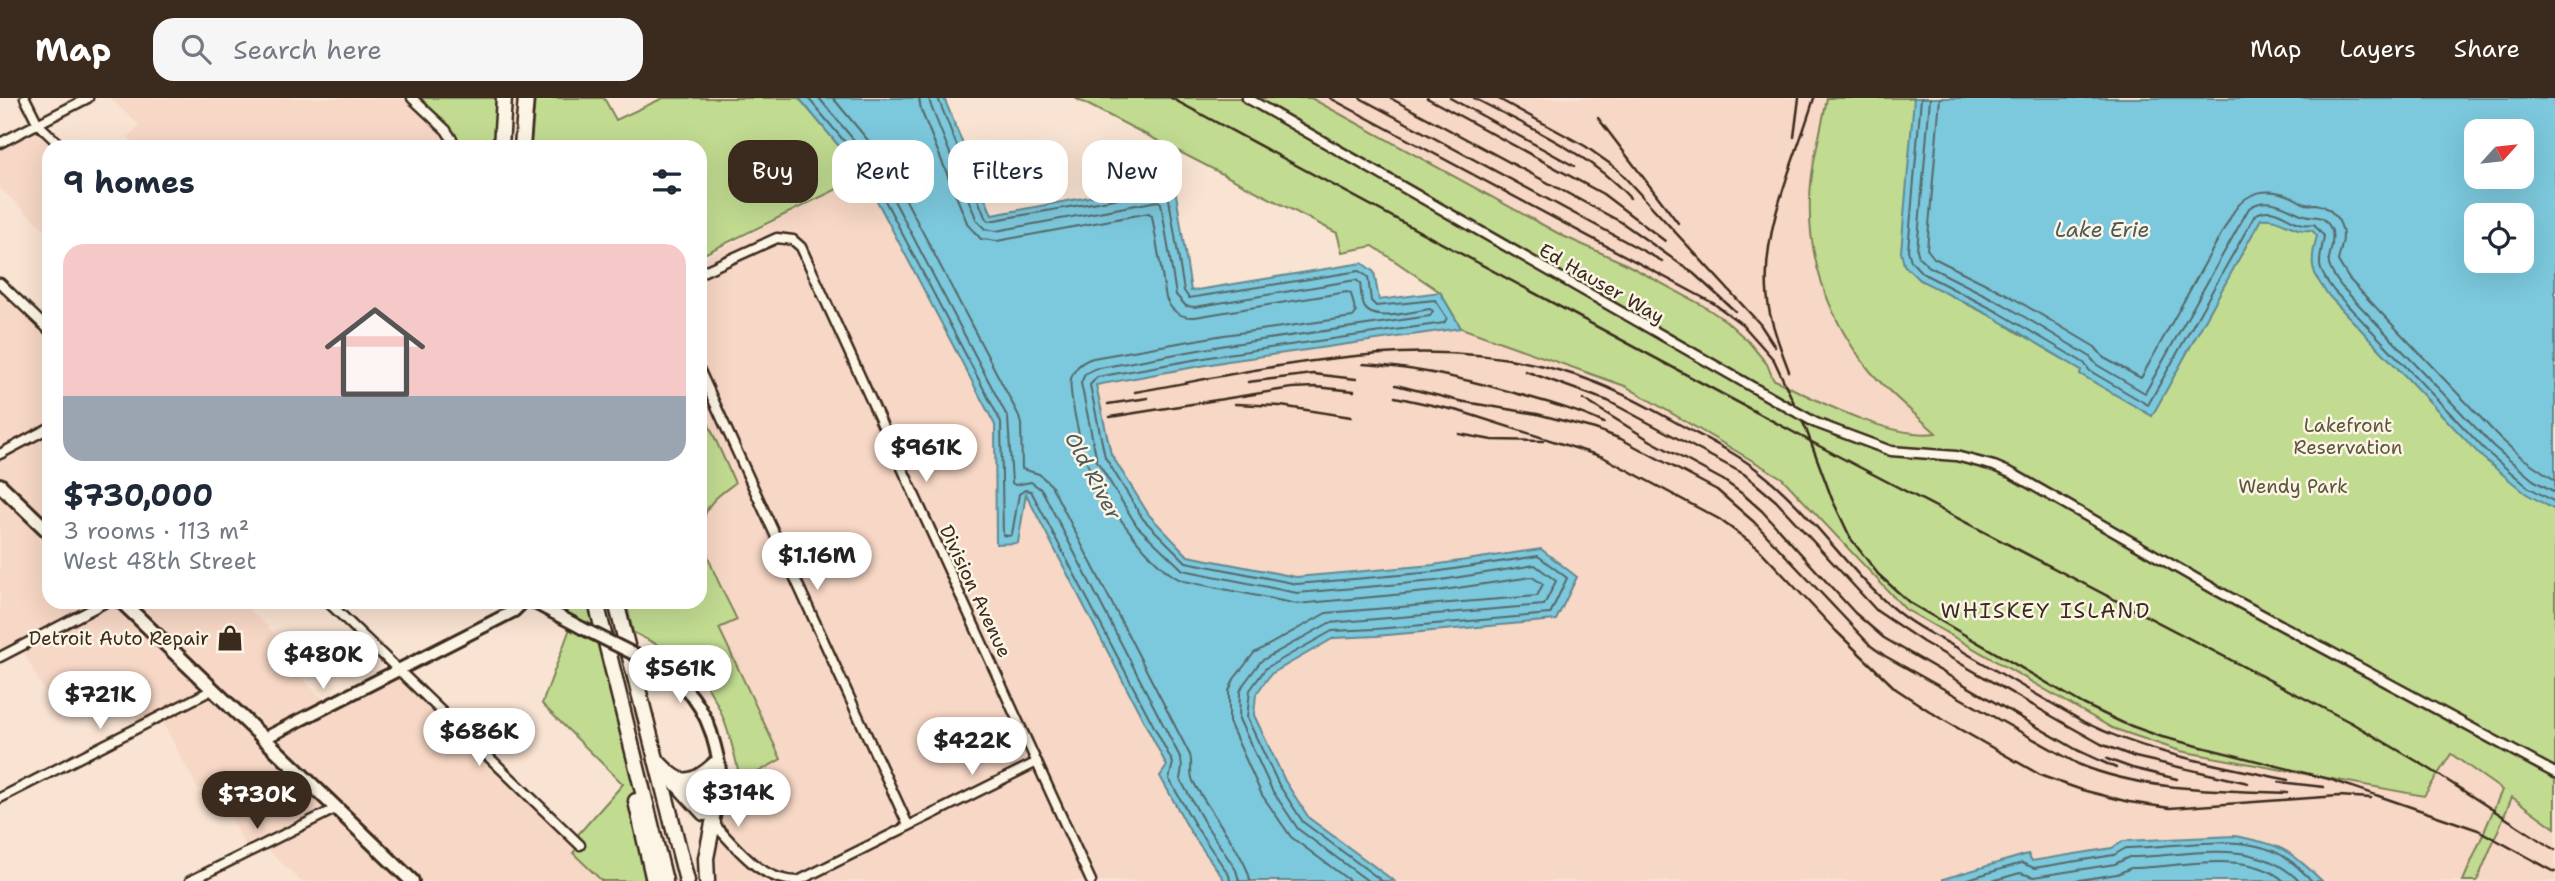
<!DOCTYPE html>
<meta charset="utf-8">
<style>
:root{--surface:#fff;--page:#f6f6f7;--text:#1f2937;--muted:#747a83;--accent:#3b2a1e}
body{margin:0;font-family:"Shantell Sans",sans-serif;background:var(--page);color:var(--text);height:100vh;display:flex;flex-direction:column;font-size:26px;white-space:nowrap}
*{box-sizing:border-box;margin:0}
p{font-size:23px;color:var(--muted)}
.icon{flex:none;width:38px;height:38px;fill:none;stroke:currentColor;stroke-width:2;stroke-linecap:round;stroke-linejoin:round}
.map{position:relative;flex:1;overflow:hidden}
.panel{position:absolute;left:42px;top:42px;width:665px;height:469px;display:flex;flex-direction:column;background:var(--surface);border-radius:21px;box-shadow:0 7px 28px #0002}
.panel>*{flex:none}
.banner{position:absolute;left:728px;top:42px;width:665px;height:63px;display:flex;gap:14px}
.needle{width:46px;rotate:63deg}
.controls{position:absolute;left:2464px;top:21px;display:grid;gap:14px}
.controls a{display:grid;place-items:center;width:70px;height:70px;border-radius:14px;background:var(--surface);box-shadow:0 7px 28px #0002;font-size:35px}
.price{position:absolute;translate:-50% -60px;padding:0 16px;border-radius:24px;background:#fff;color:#222;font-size:23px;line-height:46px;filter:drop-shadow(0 2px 4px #0008)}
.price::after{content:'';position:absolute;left:50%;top:42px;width:21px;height:16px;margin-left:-10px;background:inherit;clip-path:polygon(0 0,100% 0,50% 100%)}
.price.active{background:var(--accent);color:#fff}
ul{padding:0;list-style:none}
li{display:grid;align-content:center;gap:14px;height:371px;padding:0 21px}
li span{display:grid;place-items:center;height:217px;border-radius:21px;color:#555}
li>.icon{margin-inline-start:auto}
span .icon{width:126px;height:126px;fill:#fffc;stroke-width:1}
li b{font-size:30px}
h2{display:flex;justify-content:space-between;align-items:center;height:84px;padding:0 21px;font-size:30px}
.pill{padding:0 24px;border-radius:21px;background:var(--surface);box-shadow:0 7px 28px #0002;font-size:24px;line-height:63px}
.pill.active{background:var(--accent);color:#fff}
header{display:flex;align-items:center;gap:42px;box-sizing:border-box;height:98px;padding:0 35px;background:var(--accent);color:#fff}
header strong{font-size:33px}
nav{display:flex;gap:38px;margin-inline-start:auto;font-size:24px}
.search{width:490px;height:63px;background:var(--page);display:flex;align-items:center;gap:18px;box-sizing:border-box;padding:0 24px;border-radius:21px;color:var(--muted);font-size:26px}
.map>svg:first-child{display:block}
.built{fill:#f7d7c5}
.green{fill:#c1db91;stroke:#7e8258;stroke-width:2}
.water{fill:#7cc8dc;stroke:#628990;stroke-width:2;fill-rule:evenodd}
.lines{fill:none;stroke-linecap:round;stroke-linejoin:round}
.shore{stroke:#55696a;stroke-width:2}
.street-casing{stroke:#3b2a1e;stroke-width:13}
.secondary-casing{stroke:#3b2a1e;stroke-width:16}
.primary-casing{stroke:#3b2a1e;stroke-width:18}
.highway-casing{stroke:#3b2a1e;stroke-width:19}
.street{stroke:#fcf5e5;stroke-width:8}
.secondary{stroke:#fcf5e5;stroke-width:10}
.primary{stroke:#fcf5e5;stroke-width:12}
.highway{stroke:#fcf5e5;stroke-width:14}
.rail{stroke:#3b2a1e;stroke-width:2.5}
.street-bridge-casing{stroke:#3b2a1e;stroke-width:13;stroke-linecap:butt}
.secondary-bridge-casing{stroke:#3b2a1e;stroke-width:16;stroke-linecap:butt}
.street-bridge{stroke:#fcf5e5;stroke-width:8}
.secondary-bridge{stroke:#fcf5e5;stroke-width:10}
.labels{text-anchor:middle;stroke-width:5;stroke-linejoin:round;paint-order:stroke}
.street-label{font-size:19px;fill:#3b2a1e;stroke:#fcf5e5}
.park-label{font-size:19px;fill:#5c563b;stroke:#fcf5e5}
.poi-label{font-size:19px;fill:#3b2a1e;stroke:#fcf5e5;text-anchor:end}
.water-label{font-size:21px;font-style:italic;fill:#4e5957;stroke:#fcf5e5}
.neighbourhood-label{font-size:21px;letter-spacing:2px;fill:#3b2a1e;stroke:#fcf5e5}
</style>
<header>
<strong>Map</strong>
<div class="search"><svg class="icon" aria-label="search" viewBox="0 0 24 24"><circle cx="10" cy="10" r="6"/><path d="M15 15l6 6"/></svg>Search here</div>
<nav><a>Map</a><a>Layers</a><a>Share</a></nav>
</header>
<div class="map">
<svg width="2555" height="783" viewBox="0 0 2555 783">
<rect width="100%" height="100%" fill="#f9e3d2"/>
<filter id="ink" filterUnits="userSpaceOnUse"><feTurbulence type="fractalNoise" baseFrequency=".0143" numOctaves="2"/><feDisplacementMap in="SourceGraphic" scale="14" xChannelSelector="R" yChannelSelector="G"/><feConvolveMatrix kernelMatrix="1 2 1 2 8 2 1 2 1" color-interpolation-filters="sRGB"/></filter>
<g filter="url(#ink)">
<!-- built -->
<g class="built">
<path d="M110,0H412L457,49H138L128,40L139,27Z"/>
<path d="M1311,0H1827L1810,99L1814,159L1820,181L1838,222L1859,258L1885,288L1937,335L1913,337L1831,310L1773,281L1767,266L1748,243L1726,223L1702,207L1624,165L1563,138Z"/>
<path d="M38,26L62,49H49V132L47,134L0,90V45Z"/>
<path d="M864,78L995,327L996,446L1026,395L1167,668L1160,679L1190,732L1225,783H707L719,693L781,660L720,530L737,521L707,457L702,432L707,411L735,385L700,307V162Z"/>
<path d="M0,185L49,232V504H242L280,541L271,551L329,607L397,572L580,747L573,755L602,783H301L262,746L248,753L213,684L198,691L160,619L141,628L114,576L52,607L21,549L0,559Z"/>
<path d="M1461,230L1625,288L1782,380L1905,511L2451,655L2555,730V783H2322L2299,760L2268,745L2235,738L2124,743L2112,750L2032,763L2027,756L1943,781V783H1394L1309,720L1285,683L1254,617L1255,596L1271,576L1334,540L1376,538L1540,451L1433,467L1296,479L1188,458L1149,417L1111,356L1096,287L1228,263Z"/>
</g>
<!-- green -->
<g class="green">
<path d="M412,0H504L501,49H457Z"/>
<path d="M535,0H604L616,22L663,0H799L864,78L700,158V49H531Z"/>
<path d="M1075,0H1311L1563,138L1624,165L1702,207L1726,223L1748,243L1767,266L1773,281C1814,301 1892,342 1936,335C1914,315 1890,296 1870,273C1831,225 1807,163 1810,100C1811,67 1821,33 1827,0H1915L1965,205L1981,213L2081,25L2107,38L2007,228L2023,238L2122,49L2148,63L2049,253L2081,271L2256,114L2555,211V730L2512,699L2477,783H2463L2502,692L2451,656L2424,698L2180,653L2112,630L1905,511L1782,380L1625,288L1461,230L1440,194L1373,148L1342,154L1337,135Z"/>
<path d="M700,307L735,385C726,392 712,401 707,412C692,443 724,493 737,522L719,530L781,661L741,684C729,633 719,584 671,554C659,547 645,541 633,534L626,504H700Z"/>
<path d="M533,504H596L628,639L636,705L654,783H602L573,755L580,747L574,741L623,686L542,606L572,525Z"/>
</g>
<!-- water -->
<g class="water">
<path d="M799,0H944L992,117L1174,83L1191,193L1362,165L1374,174L1379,202L1440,194L1461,230L1228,263L1096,287L1111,356L1149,417L1188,458L1296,479L1433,467L1541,451L1577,479L1556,522L1376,538L1334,540L1271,576L1256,596L1254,617L1285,683L1309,720L1394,783H1225L1190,733L1160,678L1167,668L1026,396L1018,445L996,446L995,327L864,78Z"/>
<path d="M1914,0H2555V412L2525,395L2482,359L2329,198C2311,175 2309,166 2317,138L2312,132C2293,135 2280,118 2261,121L2152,318L2080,276L2081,272L1995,220L1918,181L1904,167L1901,154ZM2476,33H2522V79H2476ZM2476,117H2522V163H2476Z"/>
<path d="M2235,738C2281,747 2288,750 2322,783H1943V781L2028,756L2032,763L2112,750L2124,743Z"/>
</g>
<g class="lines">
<!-- shore -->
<g class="shore">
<path d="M808,0L870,74L1001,324L1003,437L1009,438L1012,436L1019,396L1025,392L1031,393L1173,665L1169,681L1196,729L1229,777L1230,783"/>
<path d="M819,0L877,70L1008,320L1012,385L1015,387L1031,384L1042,392L1181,661L1182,669L1180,681L1204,724L1236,772L1239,783"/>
<path d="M833,0L886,64L1018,316L1021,326L1022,371L1039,376L1051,387L1190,657C1193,666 1189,675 1193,683C1205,708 1249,762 1250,783"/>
<path d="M919,0L921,12L968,127L981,141L997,143L1149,115L1152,118L1166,200C1171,213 1181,220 1195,219L1347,194L1351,196L1356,215L1353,219L1224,237L1093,260C1083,263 1074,270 1071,281C1068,293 1082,352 1087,365C1098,395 1154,474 1184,483L1297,506L1437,493L1532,479L1543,486L1537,498L1326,515L1254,555L1234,581L1229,593V624L1262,697L1291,739L1350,783"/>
<path d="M929,0L931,8L977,123L985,131L996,133L1158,103L1161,105L1176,197L1186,208L1195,209L1356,182L1360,185C1361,192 1361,201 1364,208C1372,226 1413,213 1430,211L1433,213L1430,218L1226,247L1094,271L1085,276L1081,285L1097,363L1137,428L1183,472L1297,495L1435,483L1535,467L1556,483L1544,507L1329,525L1261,563L1243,587L1240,594L1239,621L1272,692L1298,731L1368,783"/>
<path d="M938,0L985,119L989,123L1166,92L1168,95L1184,193L1189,200L1359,173L1368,179L1371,203L1376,208L1435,202L1447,220L1444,225L1227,256L1097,279L1090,287L1105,359L1143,421L1186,464L1297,486L1434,474L1538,458L1567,480L1550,516L1376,531L1332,533L1266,570L1250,592L1247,620L1279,687L1303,724L1382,783"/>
<path d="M1921,0L1908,152L1911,163L1922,175L1998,214L2084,265L2090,273L2148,307L2255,117C2274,105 2286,123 2303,126C2307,127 2311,126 2314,126L2324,138C2319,167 2315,168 2334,193L2487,354L2528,389L2555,404"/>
<path d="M1930,0L1917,152L1919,159L1928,168L2003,206L2089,258L2097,267L2145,295L2249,110C2267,97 2284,109 2301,116C2317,122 2322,112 2332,133C2336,162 2317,156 2341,188L2493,348L2533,382L2555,394"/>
<path d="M1940,0L1927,151L1934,160L2008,197L2095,249L2104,260L2141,280L2234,113C2247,93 2268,89 2290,98C2295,100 2300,104 2305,106C2308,107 2312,106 2316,106C2328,108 2339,119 2342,131C2345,142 2340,152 2338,163L2349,181L2500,340L2521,359L2555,382"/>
<path d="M1961,783L2022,765L2034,770L2114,757L2126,750C2174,750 2240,733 2283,758C2294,764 2303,774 2312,783"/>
<path d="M1992,783L2020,775L2034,779L2115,766L2129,759C2187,759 2253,737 2299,783"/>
<path d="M2073,783L2117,776L2131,770C2177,770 2247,750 2284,783"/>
</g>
<!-- street casing -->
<g class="street-casing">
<g id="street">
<path d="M25,0L38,26L62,49"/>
<path d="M412,0L446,32L457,49"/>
<path d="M1247,0L1791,311"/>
<path d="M0,45L88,0"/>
<path d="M700,175L777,140L793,142L801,149L1091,783"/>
<path d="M0,185L49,232"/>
<path d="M700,273L908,727"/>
<path d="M1816,325L1891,353L1956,358L1994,368L2013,376L2214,491L2555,675"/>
<path d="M0,356L49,330"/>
<path d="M328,504L580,747"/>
<path d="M0,559L106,504"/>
<path d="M0,700L212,592"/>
<path d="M712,724C737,749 759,783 798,783L1037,664"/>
<path d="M190,783L337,710"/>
</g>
</g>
<!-- secondary casing -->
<g class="secondary-casing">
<g id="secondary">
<path d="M533,504L582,530"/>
<path d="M650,564C685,583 706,609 715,648C717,657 720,666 720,675C720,692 716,708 713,725"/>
<path d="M263,641L514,513L523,504"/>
<path d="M704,715L713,665"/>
</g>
</g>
<!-- primary casing -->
<g class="primary-casing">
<g id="primary">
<path d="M0,387L49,434"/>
<path d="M122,504L412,783"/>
</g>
</g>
<!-- highway casing -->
<g class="highway-casing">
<g id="highway">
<path d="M501,49L504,0"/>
<path d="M522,49L526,0"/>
<path d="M596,504L665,783"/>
<path d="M616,504L687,783"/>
<path d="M656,662C677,685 687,691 713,668"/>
<path d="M672,680L704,715"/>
<path d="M636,703L654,783"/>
<path d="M707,783L706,760L713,725"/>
</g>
</g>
<!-- street -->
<use href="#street" class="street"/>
<!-- secondary -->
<use href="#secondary" class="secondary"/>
<!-- primary -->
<use href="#primary" class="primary"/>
<!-- highway -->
<use href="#highway" class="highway"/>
<!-- rail -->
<g class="rail">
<path d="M1171,0L1836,357L2350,624L2425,668L2555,752"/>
<path d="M1330,0L1713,205L1743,227L1774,262L1806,331L1832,401L1851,441L1878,476L1910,505L2083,606L2123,625L2162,639L2329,681L2478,732L2555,774"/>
<path d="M1360,0L1662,163"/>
<path d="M1390,0L1621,124L1693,175L1735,213"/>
<path d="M1427,0L1603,96L1665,143"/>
<path d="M1450,0L1574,68"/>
<path d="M1474,0C1528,29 1588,54 1630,100"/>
<path d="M1497,0L1585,48L1616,70L1760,226L1775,249"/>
<path d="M1598,20L1678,125"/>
<path d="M1794,39L1799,0"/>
<path d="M1363,266C1414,269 1462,280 1511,294C1543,303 1574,311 1604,325"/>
<path d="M1525,273L1608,303L1744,376L1776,403L1877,513L1923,544L2069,628L2101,646L2135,659L2248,685"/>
<path d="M1789,273C1782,255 1775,236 1770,216C1755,141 1793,70 1814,0"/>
<path d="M1248,284L1313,276L1356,281"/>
<path d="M1396,287L1463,304"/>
<path d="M1135,294C1276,269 1423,231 1565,274C1604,285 1641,305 1677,325C1704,340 1735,354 1760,374C1811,413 1845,470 1895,512C1914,528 1937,539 1959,551C2000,575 2042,600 2084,624C2148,656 2219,667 2288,682"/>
<path d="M1395,299L1459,313L1603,359L1719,421L1758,450L1836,533L1896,591L1940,620L2042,678L2082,692L2129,704L2170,710L2339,698L2371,700"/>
<path d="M1583,301L1651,343L1723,382L1744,397L1762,413L1855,515L1884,540L2077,652L2116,670"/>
<path d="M1459,303L1537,316L1595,331L1621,341L1717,392L1754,424L1871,548L1885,558L2078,666C2143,693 2217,692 2287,695"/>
<path d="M1108,306L1148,300"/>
<path d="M1235,306L1281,308L1351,319"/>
<path d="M1110,319L1292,290L1316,289L1354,293"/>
<path d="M1459,336L1492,342L1543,343"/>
<path d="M2107,661L2132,670L2177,681"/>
<path d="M2279,684L2324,689"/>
</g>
<!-- street-bridge casing -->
<g class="street-bridge-casing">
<path id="street-bridge" d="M1791,311L1816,325"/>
</g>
<!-- secondary-bridge casing -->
<g class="secondary-bridge-casing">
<path id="secondary-bridge" d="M582,530L650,564"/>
</g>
<!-- street-bridge -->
<use href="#street-bridge" class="street-bridge"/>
<!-- secondary-bridge -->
<use href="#secondary-bridge" class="secondary-bridge"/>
</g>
</g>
<!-- icons -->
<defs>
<g id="shop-bare" transform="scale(2.1)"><path d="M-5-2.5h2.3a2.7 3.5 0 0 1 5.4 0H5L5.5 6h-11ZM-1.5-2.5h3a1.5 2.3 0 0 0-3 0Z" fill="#3b2a1e" stroke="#fcf5e5" stroke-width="2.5" paint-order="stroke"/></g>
</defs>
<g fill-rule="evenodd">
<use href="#shop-bare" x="230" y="540"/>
</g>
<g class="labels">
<!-- street labels -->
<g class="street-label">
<text transform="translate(1602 185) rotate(30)" y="7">Ed Hauser Way</text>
<text transform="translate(976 493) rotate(65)" y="7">Division Avenue</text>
</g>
<!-- park labels -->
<g class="park-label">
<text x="2348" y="334">Lakefront<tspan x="2348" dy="22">Reservation</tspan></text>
<text x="2293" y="395">Wendy Park</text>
</g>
<!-- poi labels -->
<g class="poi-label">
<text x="209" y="547">Detroit Auto Repair</text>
</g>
<!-- water labels -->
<g class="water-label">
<text x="2102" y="139">Lake Erie</text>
<text transform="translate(1093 378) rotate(62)" y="7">Old River</text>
</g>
<!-- neighbourhood labels -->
<g class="neighbourhood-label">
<text x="2046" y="520">WHISKEY ISLAND</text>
</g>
</g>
</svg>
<div class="controls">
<a><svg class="needle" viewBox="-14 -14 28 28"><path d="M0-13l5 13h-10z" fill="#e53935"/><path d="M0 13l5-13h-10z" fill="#747a83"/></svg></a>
<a><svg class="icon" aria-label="locate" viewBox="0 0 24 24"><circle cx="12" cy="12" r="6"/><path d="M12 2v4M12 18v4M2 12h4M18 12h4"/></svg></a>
</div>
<b class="price" style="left:926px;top:386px">$961K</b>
<b class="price" style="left:817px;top:494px">$1.16M</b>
<b class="price" style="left:323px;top:593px">$480K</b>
<b class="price" style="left:680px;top:607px">$561K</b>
<b class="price" style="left:100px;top:633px">$721K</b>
<b class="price" style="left:479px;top:670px">$686K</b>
<b class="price" style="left:972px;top:679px">$422K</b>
<b class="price" style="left:738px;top:731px">$314K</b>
<b class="price active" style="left:257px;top:733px">$730K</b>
<div class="banner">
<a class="pill active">Buy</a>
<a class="pill">Rent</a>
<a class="pill">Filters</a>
<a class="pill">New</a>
</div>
<section class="panel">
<h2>9 homes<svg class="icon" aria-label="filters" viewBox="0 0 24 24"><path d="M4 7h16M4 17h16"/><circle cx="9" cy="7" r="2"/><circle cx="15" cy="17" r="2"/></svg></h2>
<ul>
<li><span style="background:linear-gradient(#f6c9c9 70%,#9aa5b1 0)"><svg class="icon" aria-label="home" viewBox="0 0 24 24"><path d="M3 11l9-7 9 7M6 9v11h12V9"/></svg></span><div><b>$730,000</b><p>3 rooms · 113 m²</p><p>West 48th Street</p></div></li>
</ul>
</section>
</div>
